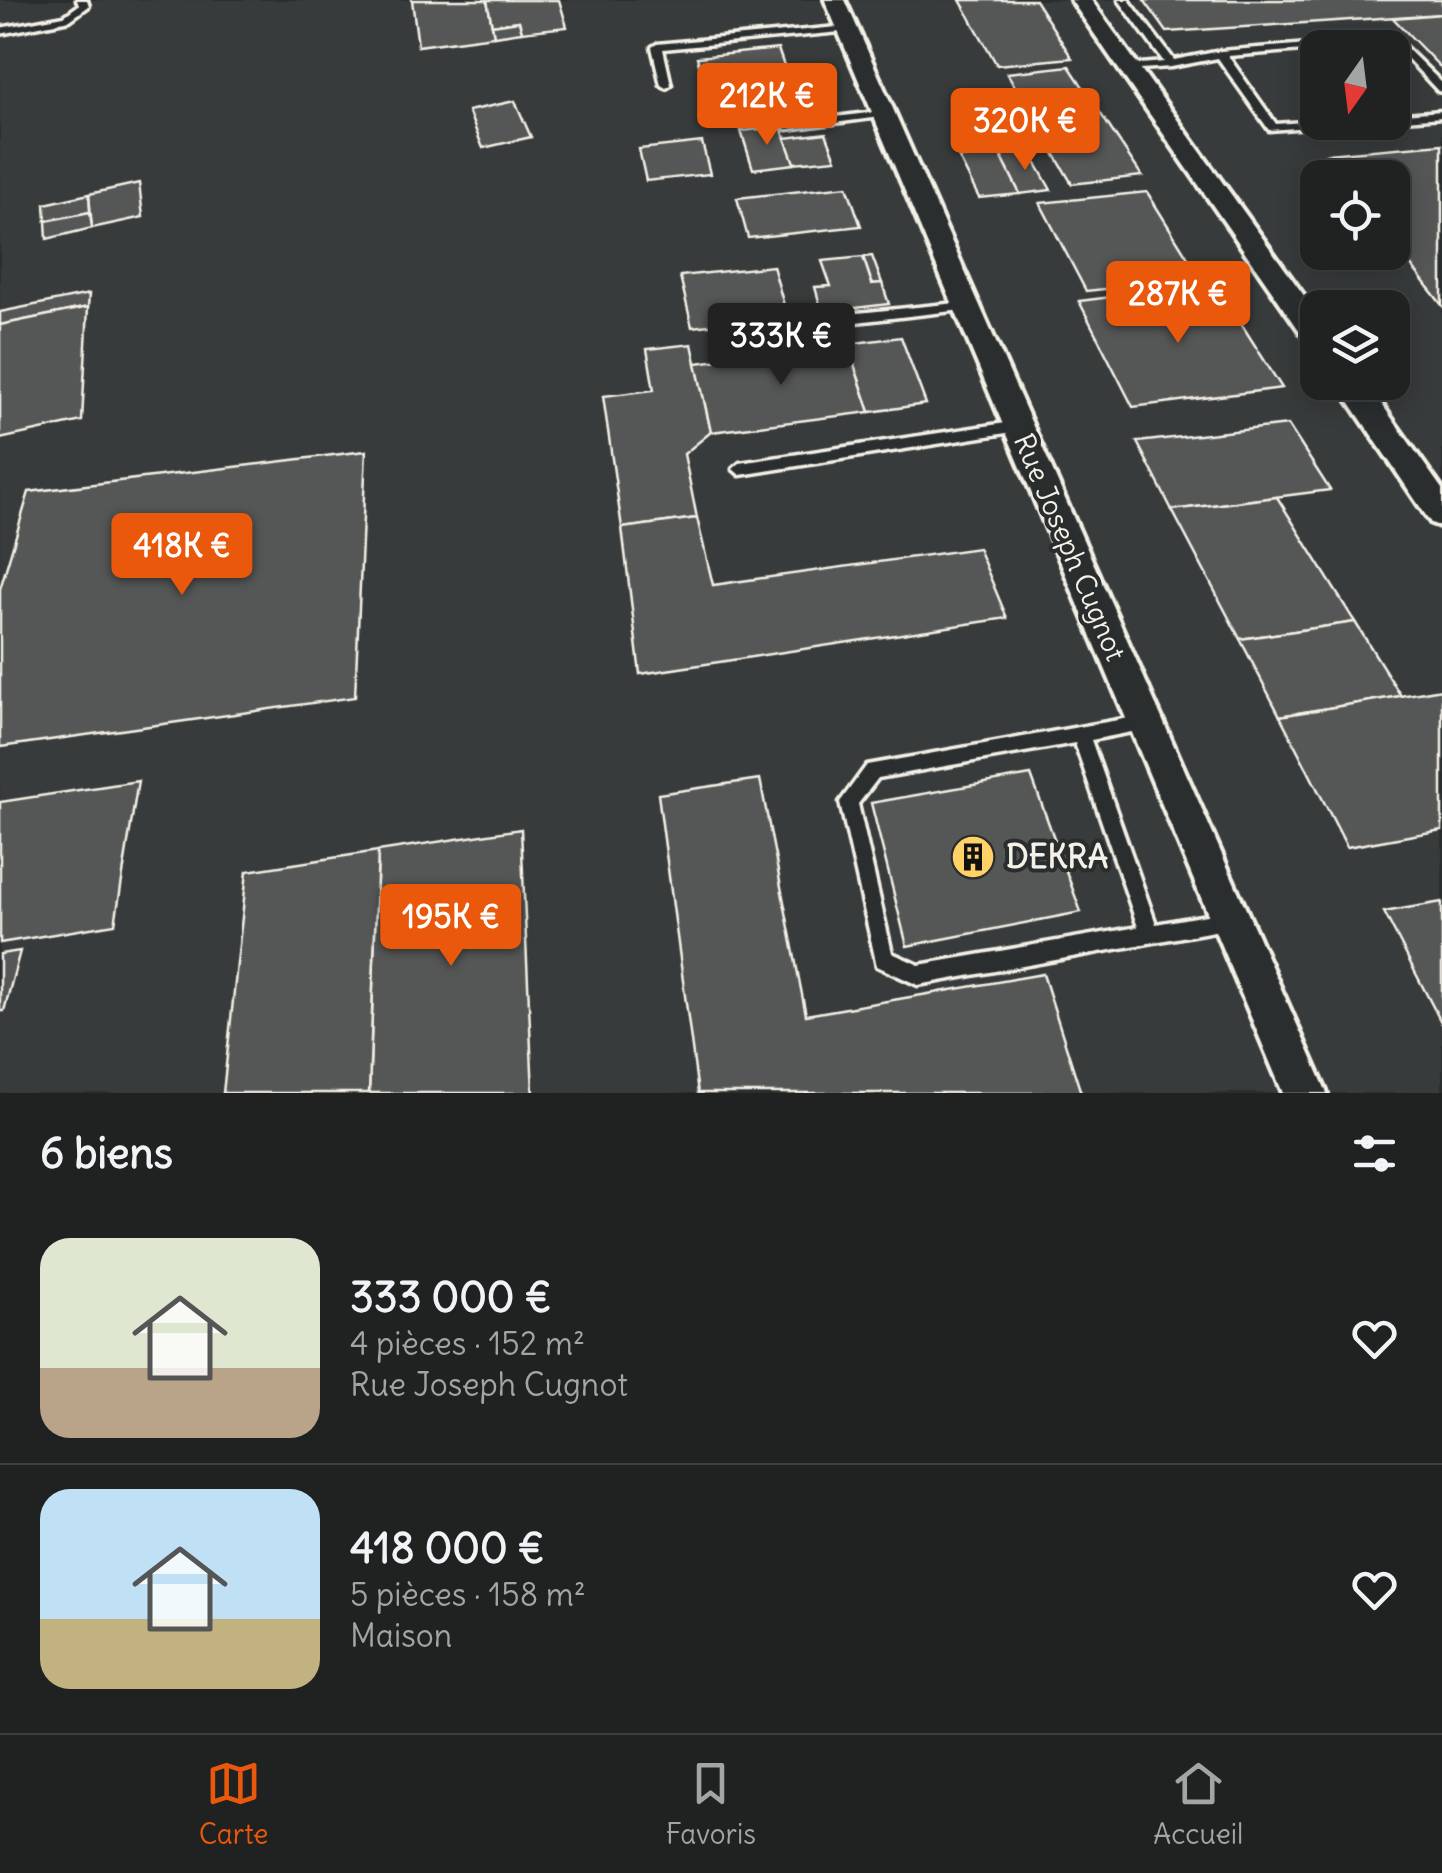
<!DOCTYPE html>
<html lang="fr">
<meta charset="utf-8">
<style>
:root{--surface:#202222;--page:#282a2a;--text:#f1f3f6;--muted:#a2a4a5;--line:#3d3f40;--accent:#ea580c}
body{margin:0;font-family:Delius,sans-serif;background:var(--page);color:var(--text);height:100vh;display:flex;flex-direction:column;font-size:38px;white-space:nowrap}
*{box-sizing:border-box;margin:0}
p{font-size:32px;color:var(--muted)}
.icon{flex:none;width:55px;height:55px;fill:none;stroke:currentColor;stroke-width:2;stroke-linecap:round;stroke-linejoin:round}
.map{position:relative;height:1093px;overflow:hidden}
.sheet{display:flex;flex-direction:column;background:var(--surface);flex:1}
.sheet>*{flex:none}
.needle{width:65px;rotate:194deg}
.controls{position:absolute;left:1300px;top:30px;display:grid;gap:20px}
.controls a{display:grid;place-items:center;width:110px;height:110px;border-radius:20px;background:var(--surface);box-shadow:0 5px 25px #0003,0 0 0 2px var(--line);font-size:50px}
.price{position:absolute;translate:-50% -85px;padding:0 22px;border-radius:10px;background:var(--accent);color:#fff;font-size:32px;line-height:65px;filter:drop-shadow(0 2px 5px #0008)}
.price::after{content:'';position:absolute;left:50%;top:60px;width:30px;height:22px;margin-left:-15px;background:inherit;clip-path:polygon(0 0,100% 0,50% 100%)}
.price.on{background:#222;color:#fff}
ul{padding:0;list-style:none}
li{display:flex;align-items:center;gap:30px;height:250px;padding:0 40px}
li+li{border-top:2px solid var(--line)}
li span{display:grid;place-items:center;flex:none;width:280px;height:200px;border-radius:30px;color:#555}
li>.icon{margin-inline-start:auto}
span .icon{width:120px;height:120px;fill:#fffc;stroke-width:1}
li b{font-size:42px}
h2{display:flex;justify-content:space-between;align-items:center;height:120px;padding:0 40px;font-size:42px}
.tab-bar{display:flex;justify-content:space-around;align-items:center;height:140px;border-top:2px solid var(--line);background:var(--surface);font-size:28px;color:var(--muted)}
.tab-bar a{display:grid;justify-items:center;gap:5px}
.tab-bar .on{color:var(--accent)}
.map>svg:first-child{display:block}
.built{fill:#373a3a;fill-rule:evenodd}
.building{fill:#555756;stroke:#f4f1e8;stroke-width:2.5}
.lines{fill:none;stroke-linecap:round;stroke-linejoin:round}
.service-casing{stroke:#f4f1e8;stroke-width:7}
.minor-casing{stroke:#f4f1e8;stroke-width:8}
.service{fill:#2a2d2e;fill-rule:evenodd}
.minor{fill:#2a2d2e;fill-rule:evenodd}
.labels{text-anchor:middle;stroke-width:8;stroke-linejoin:round;paint-order:stroke}
.street-label{font-size:28px;fill:#f4f1e8;stroke:#2a2d2e}
.near-poi-label{font-size:32px;font-weight:bold;fill:#f4f1e8;stroke:#2a2d2e;text-anchor:start}
</style>
<div class="map">
<svg width="1442" height="1093" viewBox="0 0 1442 1093">
<rect width="100%" height="100%" fill="#2a2d2e"/>
<filter id="ink" filterUnits="userSpaceOnUse"><feTurbulence type="fractalNoise" baseFrequency=".01" numOctaves="2"/><feDisplacementMap in="SourceGraphic" scale="20" xChannelSelector="R" yChannelSelector="G"/><feConvolveMatrix kernelMatrix="1 2 1 2 8 2 1 2 1" color-interpolation-filters="sRGB"/></filter>
<g filter="url(#ink)">
<!-- built -->
<path class="built" d="M0,0H1442V1093H0ZM1318,48H1392V122H1318ZM1318,178H1392V252H1318ZM1318,308H1392V382H1318Z"/>
<!-- building -->
<g class="building">
<path d="M412,0H487L494,36L418,46Z"/>
<path d="M487,0H559L567,27L522,32L519,21L492,25Z"/>
<path d="M960,0H1035L1072,58L997,65Z"/>
<path d="M1144,0H1442V14L1167,32Z"/>
<path d="M1442,14V69L1393,18Z"/>
<path d="M519,21L522,32L494,36L492,25Z"/>
<path d="M778,49L790,83L706,92L697,57Z"/>
<path d="M1069,66L1142,176L1072,184L1007,73Z"/>
<path d="M515,101L531,137L483,148L468,111Z"/>
<path d="M781,127L795,164L753,169L741,131Z"/>
<path d="M826,133L836,159L794,163L785,138Z"/>
<path d="M702,142L710,174L646,181L639,149Z"/>
<path d="M1442,144V305L1392,241V178H1343L1326,154Z"/>
<path d="M1029,151L1051,190L1020,194L1000,154Z"/>
<path d="M1000,154L1020,194L979,198L959,158Z"/>
<path d="M139,183L143,217L92,228L89,194Z"/>
<path d="M847,186L861,226L748,238L737,198Z"/>
<path d="M1147,192L1201,279L1086,291L1040,203Z"/>
<path d="M89,194L90,212L46,221L45,204Z"/>
<path d="M90,212L92,228L47,239L46,221Z"/>
<path d="M872,256L882,283L872,284L863,257Z"/>
<path d="M863,257L872,284L882,283L889,304L822,312L815,287L831,286L822,261Z"/>
<path d="M773,266L787,316L692,327L680,276Z"/>
<path d="M1216,284L1282,388L1133,407L1079,301Z"/>
<path d="M89,294L88,307L0,325V312Z"/>
<path d="M88,307L82,421L0,439V325Z"/>
<path d="M901,337L926,404L870,412L847,344Z"/>
<path d="M692,344L711,432L684,454L697,518L622,528L603,396L654,390L647,349Z"/>
<path d="M847,344L870,412L711,432L696,363Z"/>
<path d="M1288,425L1330,490L1172,510L1137,442Z"/>
<path d="M366,451L355,697L0,747V589L29,492Z"/>
<path d="M1277,497L1355,622L1240,639L1172,510Z"/>
<path d="M697,518L713,585L978,548L1007,618L640,674L622,528Z"/>
<path d="M1355,622L1401,696L1280,716L1240,639Z"/>
<path d="M1442,689V830L1347,847L1280,716Z"/>
<path d="M1031,775L1081,912L907,946L871,803Z"/>
<path d="M760,779L806,1015L1043,974L1081,1093H698L658,794Z"/>
<path d="M138,781L115,924L0,943V802Z"/>
<path d="M521,829L533,1093H369L378,851Z"/>
<path d="M378,851L369,1093H223L247,871Z"/>
<path d="M1442,902V1024L1384,912Z"/>
<path d="M20,951L4,1011H0V954Z"/>
</g>
<g class="lines">
<!-- service casing -->
<g class="service-casing">
<g id="service">
<path d="M77,0H87L89,6L70,20L0,34V28L64,16L79,5Z"/>
<path d="M1119,0H1129L1174,60L1221,51L1395,37L1442,83V92L1438,91L1393,43L1228,56L1276,124L1318,121V122H1341L1336,125L1269,130L1218,58L1171,67L1125,70V66L1129,65L1164,62Z"/>
<path d="M848,26L851,27V31L663,49L671,85L666,88L661,85L652,47L657,44Z"/>
<path d="M884,111L888,112V116L787,129L782,126L787,123Z"/>
<path d="M1442,111V117L1392,121V115Z"/>
<path d="M967,302L973,306L971,309L730,336L724,331L730,326Z"/>
<path d="M1019,421L1026,426L1019,431L740,475L733,469L740,463Z"/>
<path d="M1146,715L1152,718L1154,723L1152,728L1091,740L1156,924L1229,911L1236,913L1238,920L1236,927L918,985L877,966L840,802L867,765ZM1075,743L1138,927L919,965L892,953L858,804L878,778Z"/>
</g>
</g>
<!-- minor casing -->
<g class="minor-casing">
<g id="minor">
<path d="M825,0H845L1327,1093H1283Z"/>
<path d="M1071,0H1091L1318,315V346L1308,343Z"/>
<path d="M1336,382H1366L1442,489V527L1431,523Z"/>
</g>
</g>
<!-- service -->
<use href="#service" class="service"/>
<!-- minor -->
<use href="#minor" class="minor"/>
</g>
</g>
<!-- icons -->
<defs>
<g id="building-disc" transform="scale(2.25)"><circle r="9.5" fill="#ffd166" stroke="#2a2d2e"/><path d="M-4-6H4V6H1V3H-1V6H-4ZM-2.5-4.3h1.7v1.8h-1.7ZM.8-4.3h1.7v1.8H.8ZM-2.5-1h1.7V.8h-1.7ZM.8-1h1.7V.8H.8Z" fill="#111"/></g>
</defs>
<g fill-rule="evenodd">
<use href="#building-disc" x="973" y="857"/>
</g>
<g class="labels">
<!-- street labels -->
<g class="street-label">
<text transform="translate(1070 547) rotate(67)" y="10">Rue Joseph Cugnot</text>
</g>
<!-- near-poi labels -->
<g class="near-poi-label">
<text x="1006" y="868">DEKRA</text>
</g>
</g>
</svg>
<div class="controls">
<a><svg class="needle" viewBox="-14 -14 28 28"><path d="M0-13l5 13h-10z" fill="#e53935"/><path d="M0 13l5-13h-10z" fill="#a2a4a5"/></svg></a>
<a><svg class="icon" aria-label="locate" viewBox="0 0 24 24"><circle cx="12" cy="12" r="6"/><path d="M12 2v4M12 18v4M2 12h4M18 12h4"/></svg></a>
<a><svg class="icon" aria-label="layers" viewBox="0 0 24 24"><path d="M12 4l9 5-9 5-9-5zM3 14l9 5 9-5"/></svg></a>
</div>
<b class="price" style="left:767px;top:148px">212K €</b>
<b class="price" style="left:1025px;top:173px">320K €</b>
<b class="price" style="left:1178px;top:346px">287K €</b>
<b class="price on" style="left:781px;top:388px">333K €</b>
<b class="price" style="left:182px;top:598px">418K €</b>
<b class="price" style="left:451px;top:969px">195K €</b>
</div>
<section class="sheet">
<h2>6 biens<svg class="icon" aria-label="filters" viewBox="0 0 24 24"><path d="M4 7h16M4 17h16"/><circle cx="9" cy="7" r="2"/><circle cx="15" cy="17" r="2"/></svg></h2>
<ul>
<li><span style="background:linear-gradient(#dfe7d0 65%,#b9a48a 0)"><svg class="icon" aria-label="home" viewBox="0 0 24 24"><path d="M3 11l9-7 9 7M6 9v11h12V9"/></svg></span><div><b>333 000 €</b><p>4 pièces · 152 m²</p><p>Rue Joseph Cugnot</p></div><svg class="icon" aria-label="heart" viewBox="0 0 24 24"><path d="M12 20l-8-8c-3-5 5-10 8-4 3-6 11-1 8 4z"/></svg></li>
<li><span style="background:linear-gradient(#bfe0f5 65%,#c2b280 0)"><svg class="icon" aria-label="home" viewBox="0 0 24 24"><path d="M3 11l9-7 9 7M6 9v11h12V9"/></svg></span><div><b>418 000 €</b><p>5 pièces · 158 m²</p><p>Maison</p></div><svg class="icon" aria-label="heart" viewBox="0 0 24 24"><path d="M12 20l-8-8c-3-5 5-10 8-4 3-6 11-1 8 4z"/></svg></li>
</ul>
</section>
<nav class="tab-bar">
<a class="on"><svg class="icon" aria-label="map" viewBox="0 0 24 24"><path d="M3 6l6-2 6 2 6-2v14l-6 2-6-2-6 2zM9 4v14M15 6v14"/></svg>Carte</a>
<a><svg class="icon" aria-label="saved" viewBox="0 0 24 24"><path d="M7 4h10v16l-5-4-5 4z"/></svg>Favoris</a>
<a><svg class="icon" aria-label="home" viewBox="0 0 24 24"><path d="M3 11l9-7 9 7M6 9v11h12V9"/></svg>Accueil</a>
</nav>
